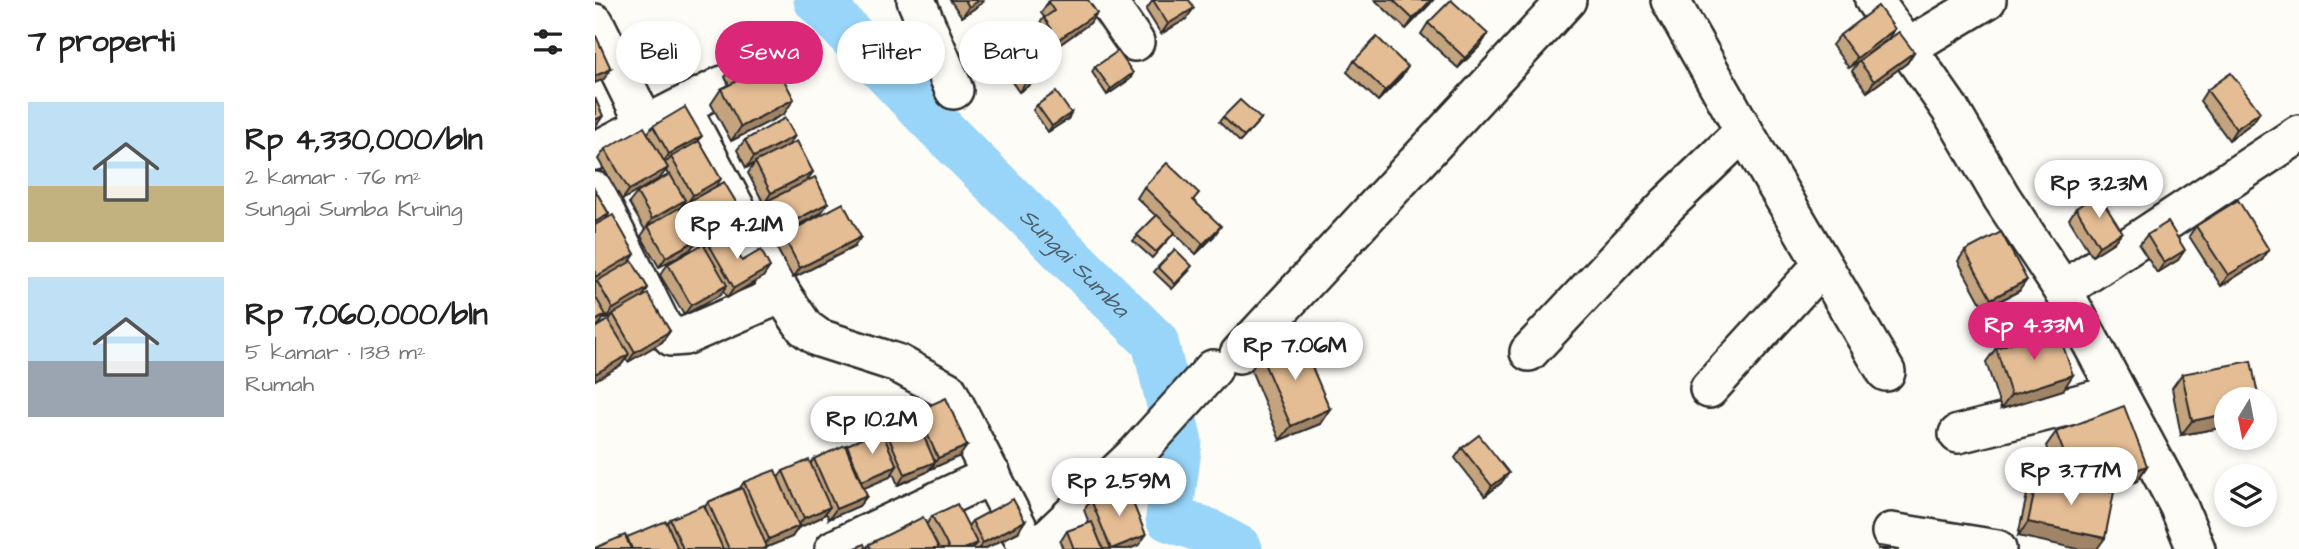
<!DOCTYPE html>
<html lang="id">
<meta charset="utf-8">
<style>
:root{--surface:#fff;--page:#f2f2f2;--text:#222;--muted:#767676;--accent:#db2777}
body{margin:0;font-family:"Architects Daughter",sans-serif;background:var(--page);color:var(--text);height:100vh;display:flex;flex-direction:column;font-size:26px;white-space:nowrap}
*{box-sizing:border-box;margin:0}
p{font-size:23px;color:var(--muted)}
.icon{flex:none;width:38px;height:38px;fill:none;stroke:currentColor;stroke-width:2;stroke-linecap:round;stroke-linejoin:round}
.map{position:relative;flex:1;overflow:hidden}
.drawer{display:flex;flex-direction:column;background:var(--surface);width:595px}
.drawer>*{flex:none}
.banner{position:absolute;left:21px;top:21px;width:665px;height:63px;display:flex;gap:14px}
.needle{width:46px;rotate:190deg}
.tools{position:absolute;left:1619px;top:387px;display:grid;gap:14px}
.tools a{display:grid;place-items:center;width:63px;height:63px;border-radius:50%;background:var(--surface);box-shadow:0 4px 10px #0003;font-size:35px}
.price{position:absolute;translate:-50% -60px;padding:0 16px;border-radius:24px;background:#fff;color:#222;font-size:23px;line-height:46px;filter:drop-shadow(0 2px 4px #0008)}
.price::after{content:'';position:absolute;left:50%;top:42px;width:21px;height:16px;margin-left:-10px;background:inherit;clip-path:polygon(0 0,100% 0,50% 100%)}
.price.active{background:var(--accent);color:#fff}
ul{padding:0;list-style:none}
li{display:flex;align-items:center;gap:21px;height:175px;padding:0 28px}
li span{display:grid;place-items:center;flex:none;width:196px;height:140px;border-radius:0px;color:#555}
li>.icon{margin-inline-start:auto}
span .icon{width:84px;height:84px;fill:#fffc;stroke-width:1}
li b{font-size:30px}
h2{display:flex;justify-content:space-between;align-items:center;height:84px;padding:0 28px;font-size:30px}
.pill{padding:0 24px;border-radius:32px;background:var(--surface);box-shadow:0 4px 10px #0003;font-size:24px;line-height:63px}
.pill.active{background:var(--accent);color:#fff}
main{display:flex;flex:1;min-height:0}
.map>svg:first-child{display:block}
.lines{fill:none;stroke-linecap:round;stroke-linejoin:round}
.river{stroke:#98d5f9;stroke-width:47}
.minor-casing{stroke:#2b2b2b;stroke-width:42}
.minor{stroke:#fdfcf7;stroke-width:37}
.wall{fill:#c4a37f;stroke:#2b2b2b;stroke-width:2;fill-rule:evenodd}
.shaded-wall{fill:#a08468;stroke:#2b2b2b;stroke-width:2}
.building{fill:#e4bd94;stroke:#2b2b2b;stroke-width:2}
.labels{text-anchor:middle;stroke-width:5;stroke-linejoin:round;paint-order:stroke}
.water-label{font-size:23px;font-style:italic;fill:#4c5e69;stroke:#fdfcf7}
</style>
<main>
<section class="drawer">
<h2>7 properti<svg class="icon" aria-label="filters" viewBox="0 0 24 24"><path d="M4 7h16M4 17h16"/><circle cx="9" cy="7" r="2"/><circle cx="15" cy="17" r="2"/></svg></h2>
<ul>
<li><span style="background:linear-gradient(#bfe0f5 60%,#c2b280 0)"><svg class="icon" aria-label="home" viewBox="0 0 24 24"><path d="M3 11l9-7 9 7M6 9v11h12V9"/></svg></span><div><b>Rp 4,330,000/bln</b><p>2 kamar · 76 m²</p><p>Sungai Sumba Kruing</p></div></li>
<li><span style="background:linear-gradient(#bfe0f5 60%,#9aa5b1 0)"><svg class="icon" aria-label="home" viewBox="0 0 24 24"><path d="M3 11l9-7 9 7M6 9v11h12V9"/></svg></span><div><b>Rp 7,060,000/bln</b><p>5 kamar · 138 m²</p><p>Rumah</p></div></li>
</ul>
</section>
<div class="map">
<svg width="1704" height="549" viewBox="0 0 1704 549">
<rect width="100%" height="100%" fill="#fdfcf7"/>
<filter id="ink" filterUnits="userSpaceOnUse"><feTurbulence type="fractalNoise" baseFrequency=".0143" numOctaves="2"/><feDisplacementMap in="SourceGraphic" scale="14" xChannelSelector="R" yChannelSelector="G"/><feConvolveMatrix kernelMatrix="1 2 1 2 8 2 1 2 1" color-interpolation-filters="sRGB"/></filter>
<g filter="url(#ink)">
<g class="lines">
<!-- river -->
<path class="river" id="s1" d="M222,0L335,118L560,342L584,442L574,518L609,530L644,549"/>
<!-- minor casing -->
<g class="minor-casing">
<g id="minor">
<path d="M321,0L359,90"/>
<path d="M511,0L540,42"/>
<path d="M1279,0L1355,109L1407,198L1468,290L1583,505L1601,549"/>
<path d="M0,23L51,126"/>
<path d="M1312,48L1392,0"/>
<path d="M87,108L187,294L210,328L224,338L302,363L353,391L434,549"/>
<path d="M1149,131L1291,372"/>
<path d="M0,151L128,85"/>
<path d="M0,191L67,326L77,337L90,336L187,294"/>
<path d="M1468,290L1704,134"/>
<path d="M934,352L1073,204L1149,131L1075,0"/>
<path d="M644,354L972,0"/>
<path d="M1114,389L1227,265"/>
<path d="M1363,434L1522,394"/>
<path d="M1296,532L1402,549"/>
<path d="M239,549L397,475"/>
<path d="M441,549L541,454L618,369"/>
</g>
</g>
<!-- minor -->
<use href="#minor" class="minor"/>
</g>
<!-- wall -->
<g class="wall">
<path d="M355,0H389L387,3L367,17Z"/>
<path d="M558,0L591,19L566,34L551,10Z"/>
<path d="M780,0H838L811,29Z"/>
<path d="M453,2L495,23L457,50L442,28L449,17L446,13Z"/>
<path d="M833,23L886,45L863,68L826,34Z"/>
<path d="M1245,35L1293,39L1254,68L1237,45Z"/>
<path d="M402,41L453,67L446,77L424,92L395,51Z"/>
<path d="M1319,52L1312,63L1272,92L1257,71L1264,61Z"/>
<path d="M759,61L806,77L783,101L752,72Z"/>
<path d="M140,62L189,114L136,141L116,104L126,89L134,85L130,77Z"/>
<path d="M500,67L538,73L535,79L512,95L497,72Z"/>
<path d="M1612,90L1658,122L1634,140L1605,101Z"/>
<path d="M442,105L476,113L473,119L453,132L438,110Z"/>
<path d="M628,117L666,119L645,142L624,122Z"/>
<path d="M58,126L102,143L121,187L140,222L99,245V244L95,250L64,267L46,236L51,229L50,230L34,203L42,193L73,175L71,170L65,178L27,200L3,159L10,149L53,133ZM89,202L90,204L85,211L84,209Z"/>
<path d="M150,140L194,145L218,172L211,181L233,203L226,213L179,238L165,212L171,202L169,204L153,173L159,164L151,168L142,150Z"/>
<path d="M549,187L599,201L619,236L601,254L579,233L557,258L538,241L561,216L542,198Z"/>
<path d="M0,190L14,214L10,220L40,254L34,263L53,288L47,298L75,331L67,342L33,362L31,359L26,365L0,380V328L14,320L17,316L10,319L9,317L0,327Z"/>
<path d="M1481,208L1519,242L1497,256L1474,219Z"/>
<path d="M1601,226L1667,260L1626,286L1594,236Z"/>
<path d="M188,235L259,247L198,278L180,245Z"/>
<path d="M1552,235L1583,260L1562,273L1544,245Z"/>
<path d="M113,243L147,261L168,277L132,298L128,291L125,295L89,315L65,275L73,264L110,247Z"/>
<path d="M1370,251L1424,291L1389,309L1363,261Z"/>
<path d="M563,267L594,271L577,289L559,272Z"/>
<path d="M1401,348L1468,390L1406,409L1391,362Z"/>
<path d="M666,356L725,424L685,440L656,370Z"/>
<path d="M1587,374L1631,399V427L1586,435L1577,388Z"/>
<path d="M322,411L365,456L336,469L335,468L332,472L303,485L298,473L295,477L268,488L272,496L264,506L234,519L231,513L227,517L203,528L197,537L172,547L171,549H0L72,523L75,519L110,507L113,502L145,488L149,482L183,478L188,471L216,463L219,459L250,447L252,445L287,431L289,427L319,415Z"/>
<path d="M1461,432L1552,466L1542,481L1515,491L1423,536L1433,490L1443,476L1463,480L1451,446ZM1502,472L1509,489L1475,482Z"/>
<path d="M867,448L906,483L890,496L860,458Z"/>
<path d="M496,500L544,545L534,549H468L465,542L472,531L494,523L489,510Z"/>
<path d="M337,516L373,526L377,521L423,532L389,549H379L378,548L377,549H259H271L274,544L331,525Z"/>
</g>
<!-- shaded-wall -->
<g class="shaded-wall">
<path d="M384,0H389L387,3L367,17L374,7Z"/>
<path d="M836,0H838L835,4L811,29L818,19Z"/>
<path d="M599,8L591,19L566,34L573,24Z"/>
<path d="M502,13L495,23L457,50L464,39Z"/>
<path d="M1300,29L1293,39L1254,68L1262,58Z"/>
<path d="M893,34L886,45L863,68L870,58Z"/>
<path d="M1319,52L1312,63L1272,92L1279,81Z"/>
<path d="M453,67L446,77L424,92L431,82Z"/>
<path d="M813,67L806,77L783,101L790,91Z"/>
<path d="M16,69L9,79L0,83V76Z"/>
<path d="M538,73L535,79L512,95L516,89Z"/>
<path d="M199,99L189,114L136,141L146,127Z"/>
<path d="M1665,112L1658,122L1634,140L1641,129Z"/>
<path d="M476,113L473,119L453,132L457,126Z"/>
<path d="M8,116L1,126L0,127V120Z"/>
<path d="M107,136L99,146L76,157L74,160L67,164L74,154Z"/>
<path d="M200,136L193,146L151,168L159,157Z"/>
<path d="M73,168L65,178L27,200L34,190Z"/>
<path d="M218,172L211,182L169,204L176,193Z"/>
<path d="M126,179L119,189L91,205L98,195Z"/>
<path d="M90,200L83,211L53,226L50,230L57,219Z"/>
<path d="M233,203L226,213L179,238L186,228Z"/>
<path d="M147,212L140,222L99,245L107,235Z"/>
<path d="M14,214L7,225L0,228V222Z"/>
<path d="M626,226L619,236L601,254L608,244Z"/>
<path d="M1527,232L1519,242L1497,256L1504,246Z"/>
<path d="M266,237L259,247L198,278L205,268Z"/>
<path d="M102,240L95,250L64,267L71,257Z"/>
<path d="M1590,250L1583,260L1562,273L1569,263Z"/>
<path d="M1674,250L1667,260L1626,286L1633,275Z"/>
<path d="M40,254L33,264L0,283V277Z"/>
<path d="M175,267L168,277L132,298L139,288Z"/>
<path d="M1432,280L1424,291L1389,309L1396,299Z"/>
<path d="M132,285L125,295L89,315L96,305Z"/>
<path d="M53,288L46,299L10,319L18,309Z"/>
<path d="M11,315L4,325L0,327V321Z"/>
<path d="M75,331L67,342L33,362L40,352Z"/>
<path d="M34,354L26,365L0,380V374Z"/>
<path d="M1478,375L1468,390L1406,409L1416,395Z"/>
<path d="M735,409L725,424L685,440L696,426Z"/>
<path d="M1631,414V427L1586,435L1597,421Z"/>
<path d="M372,446L365,456L336,469L343,458Z"/>
<path d="M1512,458L1502,472L1465,486L1476,471Z"/>
<path d="M340,462L332,472L303,485L310,474Z"/>
<path d="M302,466L295,477L260,492L267,481Z"/>
<path d="M1552,466L1542,481L1510,493L1520,478Z"/>
<path d="M914,473L906,483L890,496L897,486Z"/>
<path d="M272,496L264,506L234,519L241,509Z"/>
<path d="M235,507L227,517L203,528L197,537L172,547L171,549H167L174,539L202,527L209,518Z"/>
<path d="M430,521L423,532L389,549H384L388,543Z"/>
<path d="M1433,522L1510,538L1502,549H1483L1423,536Z"/>
<path d="M551,535L544,545L534,549H516Z"/>
<path d="M382,543L377,549H369Z"/>
</g>
<!-- building -->
<g class="building">
<path d="M370,0H384L374,7Z"/>
<path d="M456,0H493L502,13L464,39L449,18L459,11L453,2Z"/>
<path d="M558,0H594L599,8L573,24Z"/>
<path d="M798,0H836L818,19Z"/>
<path d="M856,0L893,34L870,58L833,23Z"/>
<path d="M1283,6L1300,29L1262,58L1245,35Z"/>
<path d="M424,26L453,67L431,82L402,41Z"/>
<path d="M1304,32L1319,52L1279,81L1264,61Z"/>
<path d="M0,36H1L16,69L0,76Z"/>
<path d="M782,37L813,67L790,91L759,61Z"/>
<path d="M171,46L199,99L146,127L126,89L148,78L140,62Z"/>
<path d="M523,51L538,73L516,89L500,67Z"/>
<path d="M1636,73L1665,112L1641,129L1612,90Z"/>
<path d="M461,92L476,113L457,126L442,105Z"/>
<path d="M0,98L8,116L0,120Z"/>
<path d="M645,100L666,119L649,137L628,117Z"/>
<path d="M90,107L107,136L74,154L58,126Z"/>
<path d="M190,118L200,136L159,157L150,140Z"/>
<path d="M49,127L73,168L34,190L10,149Z"/>
<path d="M104,141L126,179L98,195L76,157Z"/>
<path d="M202,141L218,172L176,193L160,162Z"/>
<path d="M572,163L604,193L598,200L626,226L608,244L549,187Z"/>
<path d="M75,174L90,200L57,219L42,193Z"/>
<path d="M220,177L233,203L186,228L172,201Z"/>
<path d="M129,182L147,212L107,235L89,204Z"/>
<path d="M0,190L14,214L0,222Z"/>
<path d="M1503,194L1527,232L1504,246L1481,208Z"/>
<path d="M1643,200L1674,250L1633,275L1601,226Z"/>
<path d="M248,203L266,237L205,268L188,235Z"/>
<path d="M84,208L102,240L71,257L53,226Z"/>
<path d="M18,215L40,254L0,277V225Z"/>
<path d="M562,215L580,232L561,252L542,235Z"/>
<path d="M1573,222L1590,250L1569,263L1552,235Z"/>
<path d="M1406,232L1432,280L1396,299L1370,251Z"/>
<path d="M130,233L147,261L166,250L175,267L139,288L113,243Z"/>
<path d="M108,244L132,285L96,305L73,264Z"/>
<path d="M580,249L597,266L580,284L563,267Z"/>
<path d="M37,261L53,288L18,309L2,281Z"/>
<path d="M53,294L75,331L40,352L18,314Z"/>
<path d="M0,296L11,315L0,321Z"/>
<path d="M13,320L34,354L0,374V328Z"/>
<path d="M1462,328L1478,375L1416,395L1401,348Z"/>
<path d="M705,339L735,409L696,426L666,356Z"/>
<path d="M1656,361L1664,399H1631V414L1597,421L1587,374Z"/>
<path d="M351,398L372,446L343,458L322,411Z"/>
<path d="M1529,406L1552,466L1520,478L1512,458L1476,471L1461,432Z"/>
<path d="M319,414L340,462L310,474L289,427Z"/>
<path d="M286,430L302,466L267,481L252,445Z"/>
<path d="M884,435L914,473L897,486L867,448Z"/>
<path d="M250,445L272,496L241,509L219,459Z"/>
<path d="M214,460L235,507L209,518L188,471Z"/>
<path d="M180,470L204,526L174,539L149,482Z"/>
<path d="M1443,476L1519,492L1510,538L1433,522Z"/>
<path d="M531,486L551,535L516,549L496,500Z"/>
<path d="M147,488L172,547L167,549H134L113,502Z"/>
<path d="M418,499L430,521L388,543L377,521Z"/>
<path d="M362,504L382,543L369,549H354L337,516Z"/>
<path d="M109,505L128,549H88L75,519Z"/>
<path d="M328,517L344,549H276L274,544Z"/>
<path d="M71,521L83,549H37L32,537Z"/>
<path d="M497,522L508,549H479L472,531Z"/>
<path d="M30,535L36,549H0V548Z"/>
<path d="M269,544L271,549H259Z"/>
<path d="M1284,546L1304,549H1283Z"/>
</g>
</g>
<g class="labels">
<!-- water labels -->
<g class="water-label">
<text dy="8" stroke="none"><textPath href="#s1" startOffset="368">Sungai Sumba</textPath></text>
</g>
</g>
</svg>
<div class="tools">
<a><svg class="needle" viewBox="-14 -14 28 28"><path d="M0-13l5 13h-10z" fill="#e53935"/><path d="M0 13l5-13h-10z" fill="#767676"/></svg></a>
<a><svg class="icon" aria-label="layers" viewBox="0 0 24 24"><path d="M12 4l9 5-9 5-9-5zM3 14l9 5 9-5"/></svg></a>
</div>
<b class="price" style="left:1504px;top:220px">Rp 3.23M</b>
<b class="price" style="left:142px;top:261px">Rp 4.21M</b>
<b class="price active" style="left:1439px;top:362px">Rp 4.33M</b>
<b class="price" style="left:700px;top:382px">Rp 7.06M</b>
<b class="price" style="left:277px;top:456px">Rp 10.2M</b>
<b class="price" style="left:1476px;top:507px">Rp 3.77M</b>
<b class="price" style="left:524px;top:518px">Rp 2.59M</b>
<div class="banner">
<a class="pill">Beli</a>
<a class="pill active">Sewa</a>
<a class="pill">Filter</a>
<a class="pill">Baru</a>
</div>
</div>
</main>
